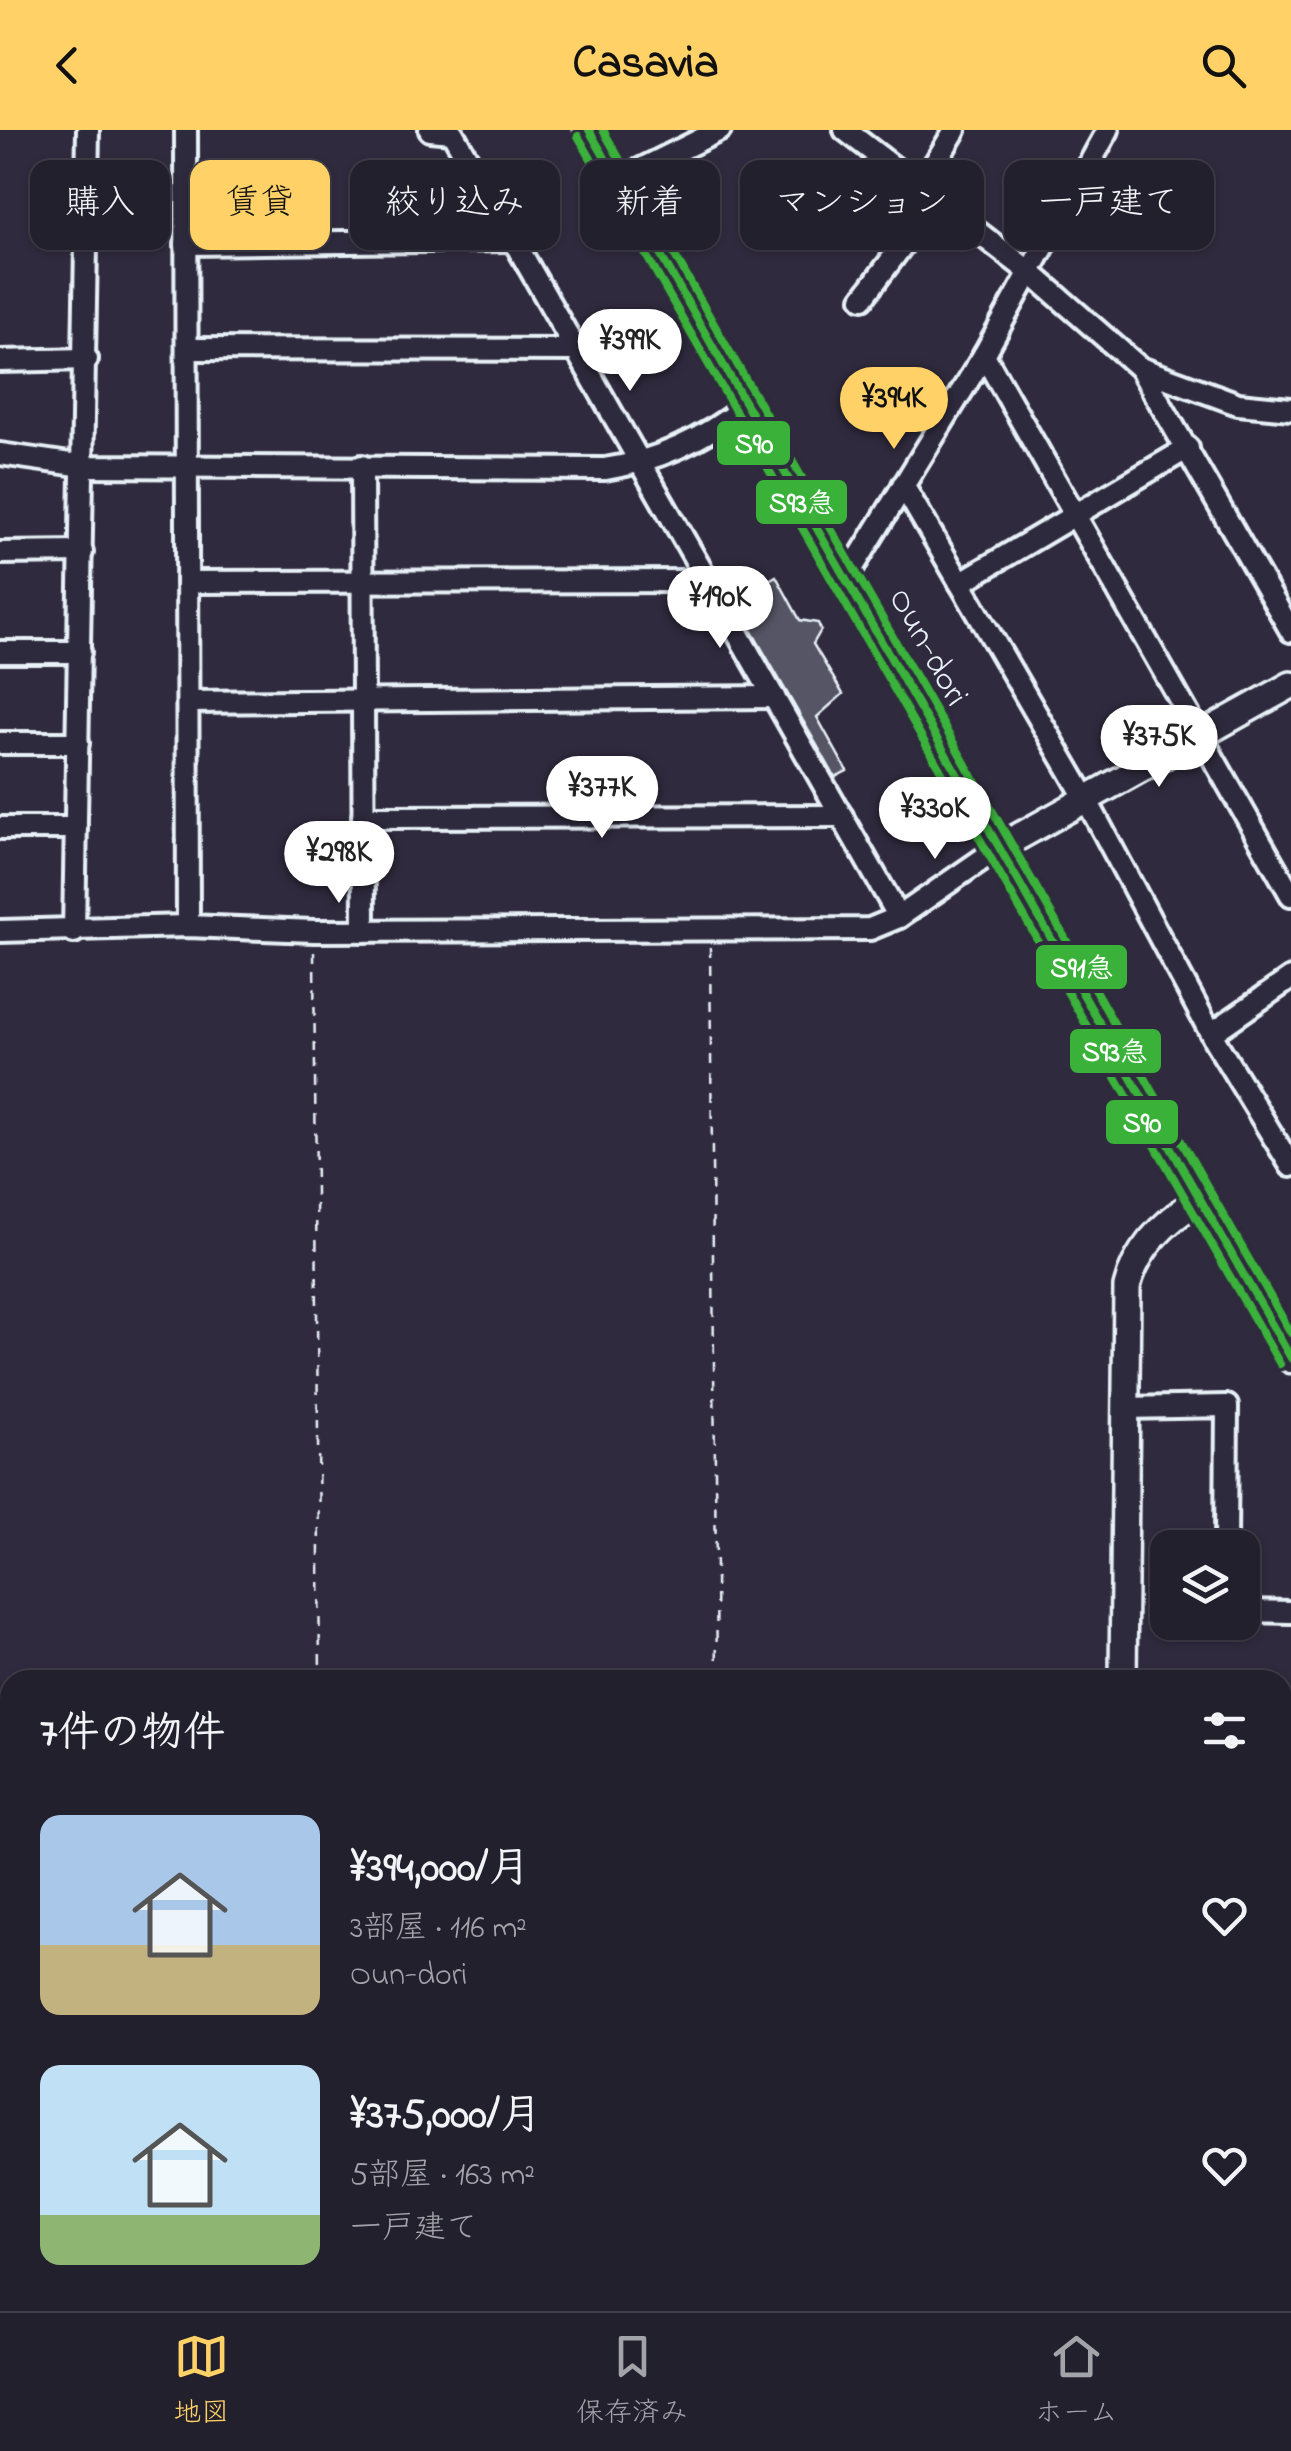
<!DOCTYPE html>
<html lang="ja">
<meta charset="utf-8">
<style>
:root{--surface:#23202e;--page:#2b2836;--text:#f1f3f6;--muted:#a3a3aa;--line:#403e4a;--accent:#ffd166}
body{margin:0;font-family:"Indie Flower","Klee One",sans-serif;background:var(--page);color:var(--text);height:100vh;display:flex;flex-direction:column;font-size:38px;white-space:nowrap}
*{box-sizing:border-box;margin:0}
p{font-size:32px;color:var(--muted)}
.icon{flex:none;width:55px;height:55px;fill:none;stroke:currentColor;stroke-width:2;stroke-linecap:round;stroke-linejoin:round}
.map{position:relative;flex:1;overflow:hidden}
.sheet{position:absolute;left:0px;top:1540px;width:1292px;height:642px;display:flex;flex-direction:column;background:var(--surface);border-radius:30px 30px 0 0;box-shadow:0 2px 8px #0004,0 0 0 2px var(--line)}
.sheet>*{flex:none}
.hud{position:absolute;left:30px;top:30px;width:1232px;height:90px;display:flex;gap:20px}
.fabs{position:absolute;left:1150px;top:1400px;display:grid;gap:20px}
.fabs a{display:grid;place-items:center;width:110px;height:110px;border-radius:20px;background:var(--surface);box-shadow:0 2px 8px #0004,0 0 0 2px var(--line);font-size:50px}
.price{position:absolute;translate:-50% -85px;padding:0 22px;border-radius:35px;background:#fff;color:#222;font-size:32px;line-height:65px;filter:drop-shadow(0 2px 5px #0008)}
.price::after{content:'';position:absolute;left:50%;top:60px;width:30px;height:22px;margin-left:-15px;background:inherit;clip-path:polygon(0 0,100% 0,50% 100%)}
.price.on{background:var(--accent);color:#111}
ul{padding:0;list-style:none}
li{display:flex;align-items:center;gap:30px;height:250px;padding:0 40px}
li span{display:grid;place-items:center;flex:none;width:280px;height:200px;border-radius:20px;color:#555}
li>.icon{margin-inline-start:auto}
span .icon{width:120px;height:120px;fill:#fffc;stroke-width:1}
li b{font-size:42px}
h2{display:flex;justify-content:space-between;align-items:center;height:120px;padding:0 40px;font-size:42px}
.chip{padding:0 35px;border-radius:20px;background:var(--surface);box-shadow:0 2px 8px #0004,0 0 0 2px var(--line);font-size:35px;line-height:90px}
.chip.on{background:var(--accent);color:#111}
header{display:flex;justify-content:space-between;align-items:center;height:130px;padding:0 40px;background:var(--accent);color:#111;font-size:45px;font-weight:700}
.tabs{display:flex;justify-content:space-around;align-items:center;height:140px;border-top:2px solid var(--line);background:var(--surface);font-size:28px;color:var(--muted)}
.tabs a{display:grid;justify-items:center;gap:5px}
.tabs .on{color:var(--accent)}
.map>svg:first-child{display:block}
.building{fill:#575565;stroke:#e8f1f8;stroke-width:2.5}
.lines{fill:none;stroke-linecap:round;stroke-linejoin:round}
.minor-casing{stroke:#e8f1f8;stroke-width:28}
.tertiary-casing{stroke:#e8f1f8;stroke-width:32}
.secondary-casing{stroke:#e8f1f8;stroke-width:35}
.path{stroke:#e8f1f8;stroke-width:2.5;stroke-dasharray:10 8;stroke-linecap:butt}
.minor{stroke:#2f2a3d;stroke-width:20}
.tertiary{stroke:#2f2a3d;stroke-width:25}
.secondary{stroke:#2f2a3d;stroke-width:28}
.bus-1-casing{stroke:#2f2a3d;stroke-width:15}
.bus-2-casing{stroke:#2f2a3d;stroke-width:15}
.bus-3-casing{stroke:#2f2a3d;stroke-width:15}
.bus-1{stroke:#3ab23a;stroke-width:8}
.bus-2{stroke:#3ab23a;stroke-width:8}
.bus-3{stroke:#3ab23a;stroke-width:8}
.labels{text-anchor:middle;stroke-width:8;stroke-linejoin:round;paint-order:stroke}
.street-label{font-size:35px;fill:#e8f1f8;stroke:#2f2a3d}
.line-badge{stroke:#2f2a3d;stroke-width:4}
.badge-label{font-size:28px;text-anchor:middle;font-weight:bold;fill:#fff}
</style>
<header><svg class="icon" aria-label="back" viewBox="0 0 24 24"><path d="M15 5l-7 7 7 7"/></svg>Casavia<svg class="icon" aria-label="search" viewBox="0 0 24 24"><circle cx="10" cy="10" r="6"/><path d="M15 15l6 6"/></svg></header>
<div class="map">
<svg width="1291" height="2181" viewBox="0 0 1291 2181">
<rect width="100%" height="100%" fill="#2f2a3d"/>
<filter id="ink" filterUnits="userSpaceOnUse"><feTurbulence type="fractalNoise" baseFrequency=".01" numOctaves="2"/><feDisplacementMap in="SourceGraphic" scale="20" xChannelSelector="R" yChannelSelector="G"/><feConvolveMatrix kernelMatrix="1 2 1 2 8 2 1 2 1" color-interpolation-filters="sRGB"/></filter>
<g filter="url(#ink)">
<!-- building -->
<path class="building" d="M776,446L800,490L818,493L821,500L813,514L843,564L817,587L847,641L835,647L734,470Z"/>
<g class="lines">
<!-- minor casing -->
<g class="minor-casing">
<g id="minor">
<path d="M186,0L188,796"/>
<path d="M430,0L452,2L899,787"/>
<path d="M845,0L1031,143L1140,238L1291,501"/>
<path d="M619,50L720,0"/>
<path d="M920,58L955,0"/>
<path d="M824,100L880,27"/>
<path d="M186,114L513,110"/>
<path d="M863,168L936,70"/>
<path d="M187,219L575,220"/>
<path d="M984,225L1291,765"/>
<path d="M0,231L87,229"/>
<path d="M1140,238L1238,274L1291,279"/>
<path d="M0,324L84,336L605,339C657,331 703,310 744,277"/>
<path d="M362,336L364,801"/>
<path d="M903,355L1086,669L1215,911L1291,1036"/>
<path d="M0,423L82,422"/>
<path d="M847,447L984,225L1108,0"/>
<path d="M187,452L708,451"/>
<path d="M960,453L1188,318"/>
<path d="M0,522H80"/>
<path d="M188,572L774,567"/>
<path d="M0,613H78"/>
<path d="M363,687L842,686"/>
<path d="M0,698H76"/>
<path d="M0,801L188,796L314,801L870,799L899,787L1000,717"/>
<path d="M74,802L88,0"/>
<path d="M1212,903L1291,848"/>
<path d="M1124,1278L1227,1276L1226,1418"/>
<path d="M1242,1481L1291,1482"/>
<path d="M1282,1575H1291"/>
<path d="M1282,1666H1291"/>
<path d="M1282,1757H1291"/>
<path d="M0,1763H10"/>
<path d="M1282,1863L1291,1862"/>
<path d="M1282,1980L1291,1964"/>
<path d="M1176,2181L1180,2172"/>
</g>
</g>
<!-- tertiary casing -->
<g class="tertiary-casing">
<g id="tertiary">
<path d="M1000,717L1291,555"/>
<path d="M1123,1550L1127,1157C1136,1118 1165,1091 1199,1070"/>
<path d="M1129,2172V2181"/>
</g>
</g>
<!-- secondary casing -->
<g class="secondary-casing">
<path id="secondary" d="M589,0L1291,1228"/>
</g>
<!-- path -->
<g class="path">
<path d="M710,817L717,1550"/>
<path d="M314,822L320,1550"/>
<path d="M326,2172V2181"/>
<path d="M724,2172V2181"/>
</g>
<!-- minor -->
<use href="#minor" class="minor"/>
<!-- tertiary -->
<use href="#tertiary" class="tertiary"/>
<!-- secondary -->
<use href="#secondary" class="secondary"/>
<!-- bus-1 casing -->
<g class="bus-1-casing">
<path id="bus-1" d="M589,0L1291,1228"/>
</g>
<!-- bus-2 casing -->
<g class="bus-2-casing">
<path id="bus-2" d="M578,6L1280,1234"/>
</g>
<!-- bus-3 casing -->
<g class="bus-3-casing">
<path id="bus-3" d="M603,0L1291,1203"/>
</g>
<!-- bus-1 -->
<use href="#bus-1" class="bus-1"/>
<!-- bus-2 -->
<use href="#bus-2" class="bus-2"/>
<!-- bus-3 -->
<use href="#bus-3" class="bus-3"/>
</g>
</g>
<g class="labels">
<!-- street labels -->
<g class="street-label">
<text transform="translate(930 516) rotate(61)" y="12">Oun-dori</text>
</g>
</g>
<g class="line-badge">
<rect x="715" y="289" width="77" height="48" rx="10" fill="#3ab23a"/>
<rect x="754" y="348" width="95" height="48" rx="10" fill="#3ab23a"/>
<rect x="1034" y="813" width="95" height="48" rx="10" fill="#3ab23a"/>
<rect x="1068" y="897" width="95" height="48" rx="10" fill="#3ab23a"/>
<rect x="1104" y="968" width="76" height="48" rx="10" fill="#3ab23a"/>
</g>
<g class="badge-label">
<text x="754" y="323">S90</text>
<text x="802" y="382">S93急</text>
<text x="1082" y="847">S91急</text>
<text x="1115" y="931">S93急</text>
<text x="1142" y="1002">S90</text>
</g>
</svg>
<div class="fabs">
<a><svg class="icon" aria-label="layers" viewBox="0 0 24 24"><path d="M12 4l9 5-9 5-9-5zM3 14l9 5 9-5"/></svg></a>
</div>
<b class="price" style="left:630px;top:264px">¥399K</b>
<b class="price on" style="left:894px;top:322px">¥394K</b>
<b class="price" style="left:720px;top:521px">¥190K</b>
<b class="price" style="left:1159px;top:660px">¥375K</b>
<b class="price" style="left:602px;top:711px">¥377K</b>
<b class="price" style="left:935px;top:732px">¥330K</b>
<b class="price" style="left:339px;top:776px">¥298K</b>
<div class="hud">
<a class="chip">購入</a>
<a class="chip on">賃貸</a>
<a class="chip">絞り込み</a>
<a class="chip">新着</a>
<a class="chip">マンション</a>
<a class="chip">一戸建て</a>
</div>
<section class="sheet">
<h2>7件の物件<svg class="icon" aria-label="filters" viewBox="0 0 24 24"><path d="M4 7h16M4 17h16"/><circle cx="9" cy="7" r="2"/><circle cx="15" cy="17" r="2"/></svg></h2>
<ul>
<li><span style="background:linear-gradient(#a9c7e8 65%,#c2b280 0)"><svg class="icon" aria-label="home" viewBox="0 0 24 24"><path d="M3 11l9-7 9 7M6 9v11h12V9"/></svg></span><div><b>¥394,000/月</b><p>3部屋 · 116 m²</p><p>Oun-dori</p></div><svg class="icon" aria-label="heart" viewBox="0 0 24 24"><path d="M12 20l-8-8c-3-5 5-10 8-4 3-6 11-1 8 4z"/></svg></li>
<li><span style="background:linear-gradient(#bfe0f5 75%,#8fb573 0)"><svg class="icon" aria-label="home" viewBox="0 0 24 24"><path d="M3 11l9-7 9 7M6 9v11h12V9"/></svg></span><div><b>¥375,000/月</b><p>5部屋 · 163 m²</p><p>一戸建て</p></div><svg class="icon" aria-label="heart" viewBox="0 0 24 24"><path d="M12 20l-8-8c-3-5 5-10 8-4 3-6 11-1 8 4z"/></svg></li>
</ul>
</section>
</div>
<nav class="tabs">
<a class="on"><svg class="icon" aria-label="map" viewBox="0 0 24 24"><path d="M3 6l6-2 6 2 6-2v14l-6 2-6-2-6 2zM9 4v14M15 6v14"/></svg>地図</a>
<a><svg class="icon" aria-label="saved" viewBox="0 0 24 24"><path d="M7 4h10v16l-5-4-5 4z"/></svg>保存済み</a>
<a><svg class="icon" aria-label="home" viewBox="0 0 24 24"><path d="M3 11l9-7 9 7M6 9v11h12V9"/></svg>ホーム</a>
</nav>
